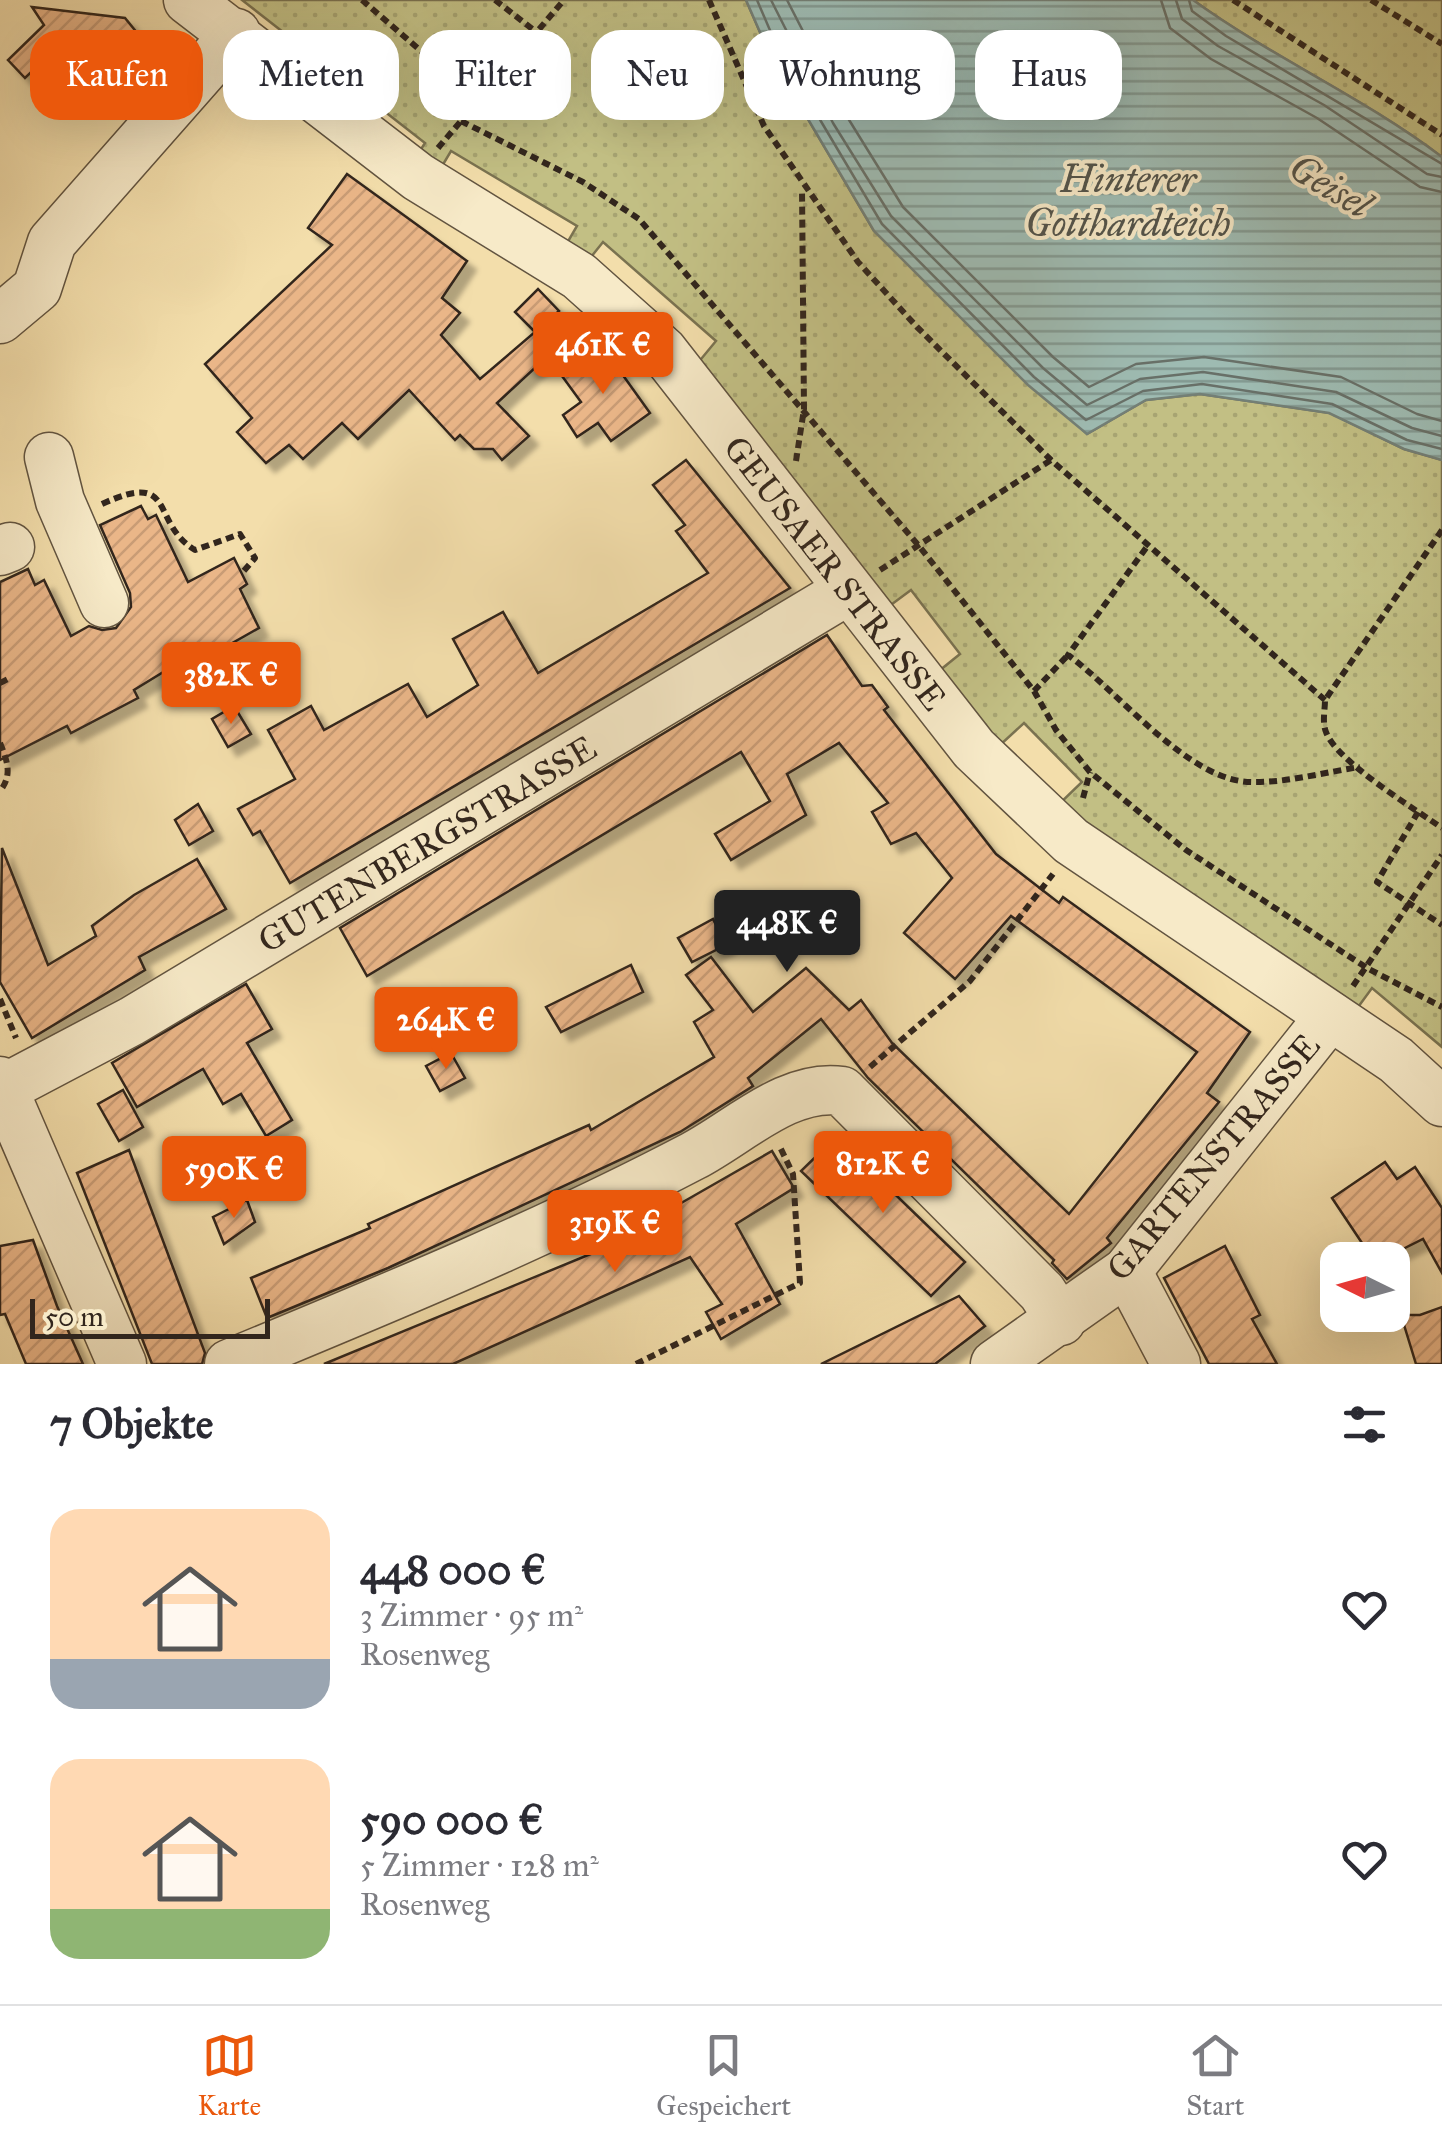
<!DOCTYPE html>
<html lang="de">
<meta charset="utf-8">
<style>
:root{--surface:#fff;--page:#f2f2f3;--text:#2b2b33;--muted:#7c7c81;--line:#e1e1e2;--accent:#ea580c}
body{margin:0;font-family:"IM FELL Great Primer",serif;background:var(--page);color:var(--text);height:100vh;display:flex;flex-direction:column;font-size:38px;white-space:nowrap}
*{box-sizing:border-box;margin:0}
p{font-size:32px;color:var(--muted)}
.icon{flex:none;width:55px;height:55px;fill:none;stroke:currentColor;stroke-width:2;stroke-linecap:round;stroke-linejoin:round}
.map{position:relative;height:1364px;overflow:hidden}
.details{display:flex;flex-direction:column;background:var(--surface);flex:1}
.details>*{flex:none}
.guide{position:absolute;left:30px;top:30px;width:1382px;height:90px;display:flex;gap:20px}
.needle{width:65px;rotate:275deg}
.controls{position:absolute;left:1320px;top:1242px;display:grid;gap:20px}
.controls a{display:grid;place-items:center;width:90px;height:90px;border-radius:20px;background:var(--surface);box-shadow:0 10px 40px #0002;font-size:50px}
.scale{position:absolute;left:30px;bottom:25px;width:240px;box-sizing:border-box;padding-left:10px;border:5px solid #32261d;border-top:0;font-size:28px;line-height:35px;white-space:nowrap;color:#32261d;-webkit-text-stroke:8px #f7eac8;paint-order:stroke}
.price{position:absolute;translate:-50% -85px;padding:0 22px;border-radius:10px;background:var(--accent);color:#fff;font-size:32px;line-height:65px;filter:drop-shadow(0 2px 5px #0008)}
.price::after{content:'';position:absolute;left:50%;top:60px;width:30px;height:22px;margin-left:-15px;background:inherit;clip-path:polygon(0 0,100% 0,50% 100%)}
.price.current{background:#222;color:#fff}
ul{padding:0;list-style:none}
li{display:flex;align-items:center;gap:30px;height:250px;padding:0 50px}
li span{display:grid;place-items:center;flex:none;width:280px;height:200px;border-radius:30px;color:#555}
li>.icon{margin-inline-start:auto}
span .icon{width:120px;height:120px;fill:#fffc;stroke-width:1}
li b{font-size:42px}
h2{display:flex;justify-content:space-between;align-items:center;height:120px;padding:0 50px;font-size:42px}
.pill{padding:0 35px;border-radius:30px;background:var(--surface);box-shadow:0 10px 40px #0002;font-size:35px;line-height:90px}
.pill.current{background:var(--accent);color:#fff}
.menu{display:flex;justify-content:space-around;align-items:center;height:140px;border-top:2px solid var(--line);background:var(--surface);font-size:28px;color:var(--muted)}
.menu a{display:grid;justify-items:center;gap:5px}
.menu .current{color:var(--accent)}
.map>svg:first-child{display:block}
.park{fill:url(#park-dots);stroke:#7a7250;stroke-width:2.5}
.water{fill:url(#water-rules);stroke:#737f76;stroke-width:2.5}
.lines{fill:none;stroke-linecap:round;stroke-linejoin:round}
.shore{stroke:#687068;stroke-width:2.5}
.building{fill:url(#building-hatch);stroke:#32261d;stroke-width:2.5;filter:url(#shadow)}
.minor-casing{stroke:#625440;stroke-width:51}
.path{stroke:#32261d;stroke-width:6;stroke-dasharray:8 5;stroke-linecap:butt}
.minor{stroke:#f7eac8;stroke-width:48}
.labels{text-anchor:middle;stroke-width:8;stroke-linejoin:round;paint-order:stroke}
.street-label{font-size:35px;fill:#32261d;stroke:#f7eac8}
.water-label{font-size:38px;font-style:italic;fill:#52534a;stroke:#f7eac8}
</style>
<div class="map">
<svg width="1442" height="1364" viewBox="0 0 1442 1364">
<defs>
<pattern id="park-dots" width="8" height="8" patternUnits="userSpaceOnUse" patternTransform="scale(2.5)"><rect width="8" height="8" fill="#c2bf84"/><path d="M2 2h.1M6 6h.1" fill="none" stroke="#a7a472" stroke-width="1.8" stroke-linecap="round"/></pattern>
<pattern id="water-rules" width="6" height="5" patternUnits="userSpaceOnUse" patternTransform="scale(2.5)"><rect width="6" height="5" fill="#9ebbb2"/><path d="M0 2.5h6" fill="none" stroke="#819890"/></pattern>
<pattern id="building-hatch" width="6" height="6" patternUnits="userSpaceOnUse" patternTransform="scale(2.5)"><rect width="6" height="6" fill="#eab688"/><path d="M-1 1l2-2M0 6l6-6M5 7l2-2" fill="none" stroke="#c99c75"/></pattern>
<filter id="shadow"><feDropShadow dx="9" dy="9" stdDeviation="2.5" flood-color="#0004"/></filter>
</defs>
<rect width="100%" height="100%" fill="#f3deab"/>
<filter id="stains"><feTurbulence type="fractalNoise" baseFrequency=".002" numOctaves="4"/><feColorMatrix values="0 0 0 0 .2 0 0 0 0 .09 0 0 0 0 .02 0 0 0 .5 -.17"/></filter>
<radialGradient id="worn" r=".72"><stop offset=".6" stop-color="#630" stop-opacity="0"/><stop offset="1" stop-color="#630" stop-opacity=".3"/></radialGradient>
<!-- park -->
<g class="park">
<path d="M242,0H746L769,53L874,231L1087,434L1146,400L1200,394L1330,413L1404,449L1442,460V1047L1372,988L1353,1014L1056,807L1082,782L1024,723L998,747L934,675L960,654L911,590L884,610L697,364L716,341L603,242L587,262L563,250L577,226L451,151L438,173L416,157L425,143Z"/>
<path d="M1193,0H1442V157C1364,98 1273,58 1193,0Z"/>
</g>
<!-- water -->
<path class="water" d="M746,0H1193C1273,58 1363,97 1442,157V460L1404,449L1329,413L1200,394L1146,400L1087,434L1028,385L874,231L769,53Z"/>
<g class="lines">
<!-- shore -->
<g class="shore">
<path d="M757,0L778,49L882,224L1034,377L1086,420L1143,391L1202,384L1332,404L1407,440L1442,449"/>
<path d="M771,0L833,123L891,216L1043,368L1087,405L1140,379L1203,372L1336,392L1412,428L1442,436"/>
<path d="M787,0L846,115L903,207L1053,357L1089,387L1136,364L1204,357L1341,377L1417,414L1442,421"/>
<path d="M1161,0L1170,28L1211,59L1317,118L1420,187L1442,192"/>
<path d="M1176,0L1182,19L1218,46L1324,105L1427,174L1442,177"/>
<path d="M1189,0L1192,11L1226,36L1442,164"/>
</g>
</g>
<!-- building -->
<g class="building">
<path d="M32,7L125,18L156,56L134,76L147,90L123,112L91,83L84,90L51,53L25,78L8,60L44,25Z"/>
<path d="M347,174L467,261L442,298L460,313L441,335L480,379L535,332L515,312L538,289L559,311L544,325L563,349L538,365L497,403L529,436L502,460L493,449H474L460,435L455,440L409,390L358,439L342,423L303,459L289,445L266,463L237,432L252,418L205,364L332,245L308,228Z"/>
<path d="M602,346L650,413L611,441L598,423L577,437L563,415L581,402L562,376Z"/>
<path d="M686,460L790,588L290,883L260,831L253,835L238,809L295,779L268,730L311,706L324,730L408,684L427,717L478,685L453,639L503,612L538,673L708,573L676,531L685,525L653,485Z"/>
<path d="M141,506L148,519L156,515L188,582L234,558L247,584L240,589L259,628L188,668L183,660L134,690L138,698L71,733L67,726L0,760V582L28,569L35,585L44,580L71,636L89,626L102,630L116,628L131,607L130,593L100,525Z"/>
<path d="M827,635L862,686L872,685L888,707L884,710L996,854L1059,903L1063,897L1250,1032L1207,1093L1219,1102L1107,1238L1111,1243L1067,1279L1052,1263L1054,1260L868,1078L821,1019L748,1078L753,1086L680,1132L388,1268L267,1318L251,1278L370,1228L368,1224L589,1125L591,1130L714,1057L694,1022L713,1010L686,975L711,957L753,1012L806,968L849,1010L861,1000L892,1043L1069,1214L1197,1052L1011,916L955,979L904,933L952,878L916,833L891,844L872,812L888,803L839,743L787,774L806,815L731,860L715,834L770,801L741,752L367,976L340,928Z"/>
<path d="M234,706L251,734L228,747L212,719Z"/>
<path d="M198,804L213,831L189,845L175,820Z"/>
<path d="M2,848L48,965L96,936L92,926L134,895L197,859L226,909L139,957L145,970L32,1038L0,982Z"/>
<path d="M713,919L726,945L692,962L678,938Z"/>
<path d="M631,965L643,992L561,1032L546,1007Z"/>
<path d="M246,984L272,1029L247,1043L292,1120L266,1136L241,1094L223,1104L203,1069L137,1107L112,1063Z"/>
<path d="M451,1053L465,1078L440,1091L426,1066Z"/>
<path d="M123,1090L143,1127L119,1141L98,1104Z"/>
<path d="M836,1137L965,1262L931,1296L801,1171Z"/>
<path d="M129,1150L205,1353L202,1364H152L77,1173Z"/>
<path d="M772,1151L794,1188L736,1224L780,1304L721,1339L706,1312L722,1304L690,1257L453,1364H324L622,1241L627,1221L641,1226Z"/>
<path d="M1385,1162L1397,1179L1415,1167L1442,1208V1273L1423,1239L1393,1254L1386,1245L1370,1255L1332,1198Z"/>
<path d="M247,1200L255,1222L224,1244L213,1217Z"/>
<path d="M33,1240L57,1306L83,1364H26L5,1314L0,1315V1246Z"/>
<path d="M1225,1246L1260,1315L1252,1319L1277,1364H1209L1164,1278Z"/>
<path d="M959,1296L985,1326L935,1364H821Z"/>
<path d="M1442,1307V1364H1416L1401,1315H1420Z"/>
</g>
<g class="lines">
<!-- minor casing -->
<g class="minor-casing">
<g id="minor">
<path d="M188,0L418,177L579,276L663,351L974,749L1071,841L1396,1060L1442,1102"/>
<path d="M0,319L37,288L52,242L236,33"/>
<path d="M49,457L60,501L104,603"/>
<path d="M0,551L10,547"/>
<path d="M0,1081L122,1364"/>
<path d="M3,1089L132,1021L847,591"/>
<path d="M1127,1271L1176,1364"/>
<path d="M229,1364C386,1299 542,1235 693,1156C739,1132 788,1083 842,1091L1042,1292L1061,1321"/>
<path d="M995,1364L1127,1271L1330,1016"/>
</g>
</g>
<!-- path -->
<g class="path">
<path d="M362,0L479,101"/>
<path d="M495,0L535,31"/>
<path d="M709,0L764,126L858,262L917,327L1051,460L1325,700"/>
<path d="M1233,0L1442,135"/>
<path d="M1371,0L1442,44"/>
<path d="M461,121L583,182L639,219L919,546L1034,691L1056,730L1090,772L1186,850L1367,968L1442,1007"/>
<path d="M438,148L564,0"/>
<path d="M796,461L804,409L802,189"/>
<path d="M102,504C178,469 149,522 195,550L240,534L255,558L242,573"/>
<path d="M1442,530L1325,700C1325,710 1322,722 1326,732C1336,761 1415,809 1442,828"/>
<path d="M1146,548L1068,655C1119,692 1188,781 1251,782C1287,783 1325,772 1360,767"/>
<path d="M880,570L1051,460"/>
<path d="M0,683L10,678"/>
<path d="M1034,691L1068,655"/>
<path d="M0,743C7,760 13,775 0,791"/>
<path d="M1083,798L1090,772"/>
<path d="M1418,812L1377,882L1442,925"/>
<path d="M1353,986L1442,855"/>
<path d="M0,999L16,1038"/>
<path d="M870,1067L970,981L1053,874"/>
<path d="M636,1364L800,1283L793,1174L779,1145"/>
</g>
<!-- minor -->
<use href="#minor" class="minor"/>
</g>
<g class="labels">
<!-- street labels -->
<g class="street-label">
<text transform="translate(835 573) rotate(52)" y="12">GEUSAER STRASSE</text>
<text transform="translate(427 844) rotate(-31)" y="12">GUTENBERGSTRASSE</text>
<text transform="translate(1213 1157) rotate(-50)" y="12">GARTENSTRASSE</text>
</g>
<!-- water labels -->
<g class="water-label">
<text x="1128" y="192">Hinterer<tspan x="1128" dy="44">Gotthardteich</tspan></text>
<text transform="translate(1330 186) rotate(31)" y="13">Geisel</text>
</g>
</g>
<rect width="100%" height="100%" filter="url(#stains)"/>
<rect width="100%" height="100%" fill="url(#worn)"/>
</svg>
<div class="controls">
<a><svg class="needle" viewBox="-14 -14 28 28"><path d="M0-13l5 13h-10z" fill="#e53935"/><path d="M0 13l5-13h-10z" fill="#7c7c81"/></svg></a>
</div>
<div class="scale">50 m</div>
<b class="price" style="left:603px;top:397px">461K €</b>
<b class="price" style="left:231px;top:727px">382K €</b>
<b class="price current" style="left:787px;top:975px">448K €</b>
<b class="price" style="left:446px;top:1072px">264K €</b>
<b class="price" style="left:883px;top:1216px">812K €</b>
<b class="price" style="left:234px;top:1221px">590K €</b>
<b class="price" style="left:615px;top:1275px">319K €</b>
<div class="guide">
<a class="pill current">Kaufen</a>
<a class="pill">Mieten</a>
<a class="pill">Filter</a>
<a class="pill">Neu</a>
<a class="pill">Wohnung</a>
<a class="pill">Haus</a>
</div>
</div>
<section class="details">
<h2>7 Objekte<svg class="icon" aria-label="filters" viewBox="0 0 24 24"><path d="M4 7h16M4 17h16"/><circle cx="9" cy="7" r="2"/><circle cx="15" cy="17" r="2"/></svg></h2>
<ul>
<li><span style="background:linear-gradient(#ffd9b3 75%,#9aa5b1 0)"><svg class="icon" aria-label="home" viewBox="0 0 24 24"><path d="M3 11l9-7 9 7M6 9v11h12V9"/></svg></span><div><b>448 000 €</b><p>3 Zimmer · 95 m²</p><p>Rosenweg</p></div><svg class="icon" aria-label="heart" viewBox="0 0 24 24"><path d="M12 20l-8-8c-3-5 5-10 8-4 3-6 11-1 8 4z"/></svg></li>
<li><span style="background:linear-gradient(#ffd9b3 75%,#8fb573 0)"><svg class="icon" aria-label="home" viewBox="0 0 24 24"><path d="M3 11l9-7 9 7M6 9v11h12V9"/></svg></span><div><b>590 000 €</b><p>5 Zimmer · 128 m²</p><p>Rosenweg</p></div><svg class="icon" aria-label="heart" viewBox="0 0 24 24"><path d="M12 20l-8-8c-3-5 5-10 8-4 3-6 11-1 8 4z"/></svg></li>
</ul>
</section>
<nav class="menu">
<a class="current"><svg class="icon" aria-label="map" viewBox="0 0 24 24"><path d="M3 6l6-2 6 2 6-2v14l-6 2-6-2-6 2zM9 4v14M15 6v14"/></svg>Karte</a>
<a><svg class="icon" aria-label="saved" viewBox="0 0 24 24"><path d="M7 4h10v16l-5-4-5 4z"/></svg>Gespeichert</a>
<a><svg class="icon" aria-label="home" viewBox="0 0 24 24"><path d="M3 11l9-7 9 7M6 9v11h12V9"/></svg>Start</a>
</nav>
